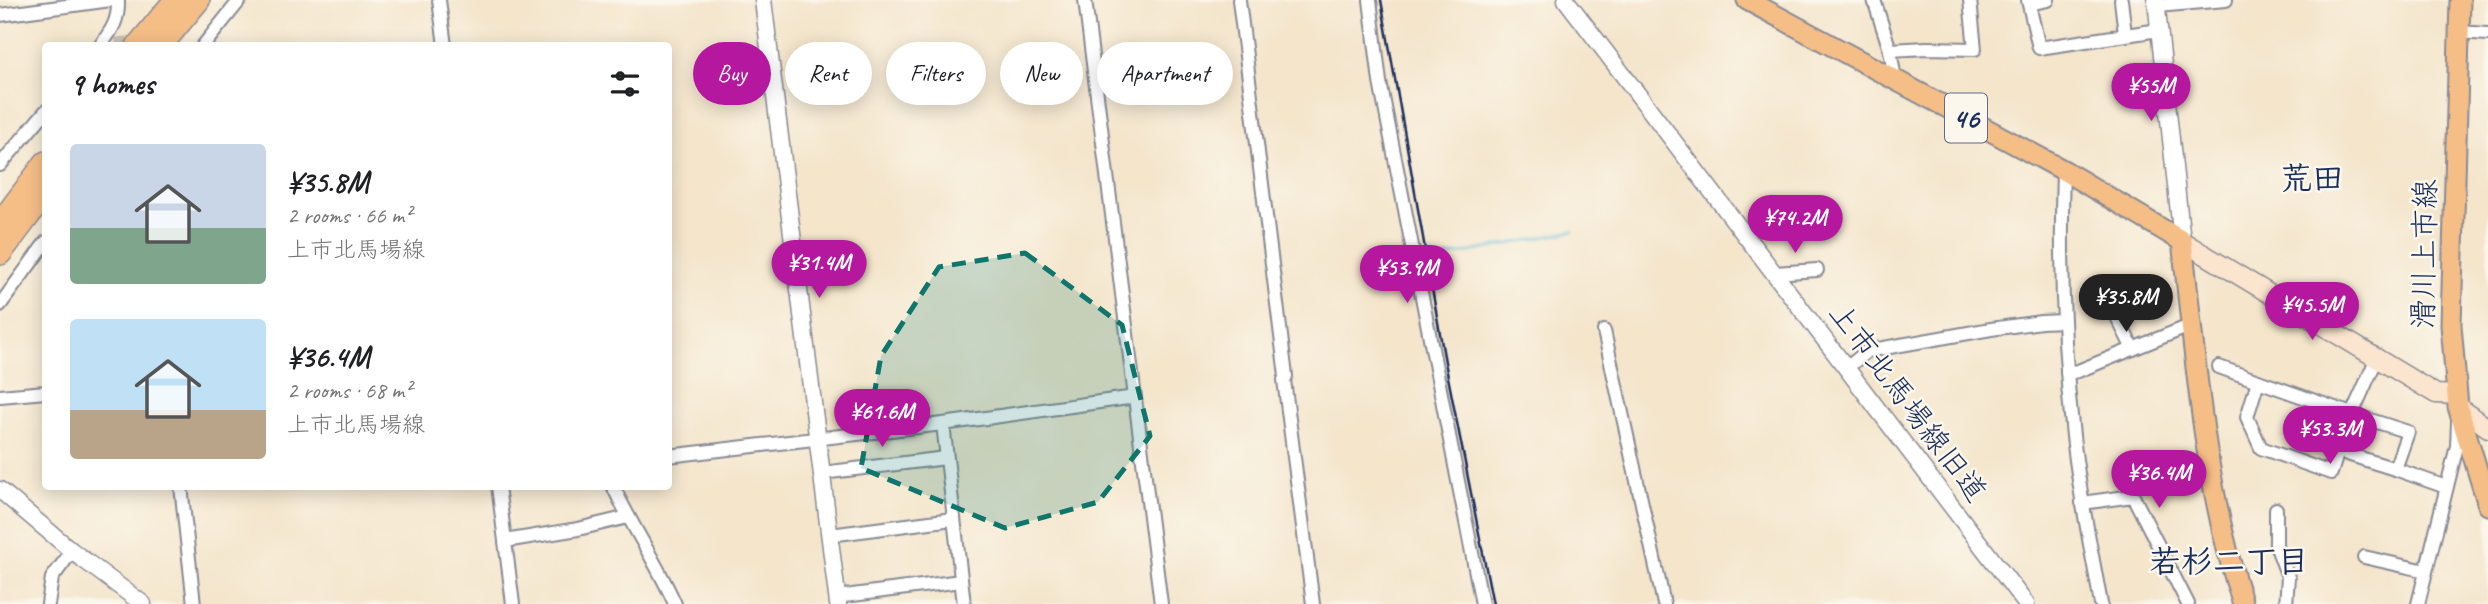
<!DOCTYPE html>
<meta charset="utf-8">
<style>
:root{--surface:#fff;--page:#f2f2f2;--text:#202124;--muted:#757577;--accent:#b5179e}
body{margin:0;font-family:Caveat,"Klee One",sans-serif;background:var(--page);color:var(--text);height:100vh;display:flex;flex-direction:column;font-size:26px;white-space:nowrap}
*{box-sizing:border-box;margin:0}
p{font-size:23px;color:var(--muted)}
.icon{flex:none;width:38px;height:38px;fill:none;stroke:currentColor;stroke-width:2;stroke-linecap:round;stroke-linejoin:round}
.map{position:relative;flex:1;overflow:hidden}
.panel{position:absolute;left:42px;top:42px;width:630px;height:448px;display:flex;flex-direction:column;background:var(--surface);border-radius:7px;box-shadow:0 4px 18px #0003}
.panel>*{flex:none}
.top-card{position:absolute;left:693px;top:42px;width:665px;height:63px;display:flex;gap:14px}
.price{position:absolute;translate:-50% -60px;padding:0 16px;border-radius:24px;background:var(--accent);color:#fff;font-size:23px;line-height:46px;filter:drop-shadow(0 2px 4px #0008)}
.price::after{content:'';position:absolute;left:50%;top:42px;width:21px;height:16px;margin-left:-10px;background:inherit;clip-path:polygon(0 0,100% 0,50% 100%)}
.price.active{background:#222;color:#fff}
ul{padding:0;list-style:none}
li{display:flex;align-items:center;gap:21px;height:175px;padding:0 28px}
li span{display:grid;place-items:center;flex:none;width:196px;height:140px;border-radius:7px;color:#555}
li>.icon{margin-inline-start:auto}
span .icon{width:84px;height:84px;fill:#fffc;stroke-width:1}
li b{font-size:30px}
h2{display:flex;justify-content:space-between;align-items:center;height:84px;padding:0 28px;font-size:30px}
.chip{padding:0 24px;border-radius:32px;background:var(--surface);box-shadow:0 4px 18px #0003;font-size:24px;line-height:63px}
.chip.active{background:var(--accent);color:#fff}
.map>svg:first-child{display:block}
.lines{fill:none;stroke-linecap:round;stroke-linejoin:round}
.stream{stroke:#59b9d8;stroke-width:2.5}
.minor-tunnel{stroke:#c9c1b5;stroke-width:12;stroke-dasharray:12 6;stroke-linecap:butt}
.minor-casing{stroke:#888a94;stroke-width:16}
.tertiary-casing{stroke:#888a94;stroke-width:19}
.secondary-casing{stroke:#888a94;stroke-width:21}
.primary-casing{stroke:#888a94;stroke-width:23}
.motorway-casing{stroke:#888a94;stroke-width:26}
.minor{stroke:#fff;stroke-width:12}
.tertiary{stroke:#fff;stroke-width:16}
.secondary{stroke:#fbe5cf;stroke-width:18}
.primary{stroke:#f6be87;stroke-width:19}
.motorway{stroke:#f6be87;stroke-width:23}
.rail{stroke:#1b2f5e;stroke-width:2.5}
.marked{fill:#0f766e;fill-opacity:0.2;stroke:#0f766e;stroke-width:5;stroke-dasharray:14 9;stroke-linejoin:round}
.labels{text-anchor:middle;stroke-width:5;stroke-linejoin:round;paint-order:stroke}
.shield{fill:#fbf7ec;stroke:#5e6b89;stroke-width:2}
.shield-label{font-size:28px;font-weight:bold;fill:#1b2f5e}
.street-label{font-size:30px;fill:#1b2f5e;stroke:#fbf7ec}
.neighbourhood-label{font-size:32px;font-weight:bold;fill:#1b2f5e;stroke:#fbf7ec}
</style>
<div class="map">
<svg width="2488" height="604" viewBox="0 0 2488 604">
<rect width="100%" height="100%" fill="#fbf7ec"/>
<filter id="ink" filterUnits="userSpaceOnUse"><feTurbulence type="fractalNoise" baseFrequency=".0143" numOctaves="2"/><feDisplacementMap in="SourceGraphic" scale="14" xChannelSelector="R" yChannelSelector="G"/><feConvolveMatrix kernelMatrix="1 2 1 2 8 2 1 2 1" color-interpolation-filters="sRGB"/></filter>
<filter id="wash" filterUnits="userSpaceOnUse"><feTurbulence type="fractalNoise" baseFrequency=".00686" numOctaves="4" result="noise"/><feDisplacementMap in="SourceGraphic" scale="28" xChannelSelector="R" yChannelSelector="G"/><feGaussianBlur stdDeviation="1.57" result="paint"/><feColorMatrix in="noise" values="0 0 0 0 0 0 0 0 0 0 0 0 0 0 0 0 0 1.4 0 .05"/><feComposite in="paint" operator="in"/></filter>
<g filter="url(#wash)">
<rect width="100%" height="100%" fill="#f4e5cb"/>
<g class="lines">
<!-- stream -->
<path class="stream" d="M1436,259L1573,231"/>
</g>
</g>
<g filter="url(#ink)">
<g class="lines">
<!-- minor-tunnel -->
<path class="minor-tunnel" d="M121,37L122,46"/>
<!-- minor casing -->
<g class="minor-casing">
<g id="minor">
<path d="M439,0L445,46"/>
<path d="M1085,0L1161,604"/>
<path d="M1239,0L1286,376L1284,380L1313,604"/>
<path d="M1370,0L1380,82L1482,604"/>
<path d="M1874,0L1890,50L1895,79"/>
<path d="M2028,0L2039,48L2159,30"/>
<path d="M2121,0L2125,34"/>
<path d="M2029,4L2048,0"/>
<path d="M2157,6L2226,0"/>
<path d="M0,15L111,0"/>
<path d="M2459,32L2488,34"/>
<path d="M100,46C112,30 119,20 118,0"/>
<path d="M203,46L240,0"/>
<path d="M1890,50L1927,48L1975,49L1970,0"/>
<path d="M0,165L46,111"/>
<path d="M2063,170C2060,259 2063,347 2073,436C2079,492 2091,548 2101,604"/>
<path d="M1775,273L1817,270"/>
<path d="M0,305L46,242"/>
<path d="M2118,319L2133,349"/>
<path d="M1604,331L1664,604"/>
<path d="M2377,358L2352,414L2408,432L2395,469L2446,487"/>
<path d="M2219,367L2258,381"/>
<path d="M1847,368L1867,351L1991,329L2041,322L2064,321"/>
<path d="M2067,373L2078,371L2192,325"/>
<path d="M0,396L46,392"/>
<path d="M943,424L964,604"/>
<path d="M2338,451L2331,473L2261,448L2247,417L2258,381L2352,414L2338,451L2395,469"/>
<path d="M668,456L943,424L1135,397"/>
<path d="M822,473L946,458"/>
<path d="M181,486L194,604"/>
<path d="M498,486L513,604"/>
<path d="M613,486C632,527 657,563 675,604"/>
<path d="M2082,503L2133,496L2188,604"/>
<path d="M2276,509V545L2288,577L2286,604"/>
<path d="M830,535L953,519"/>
<path d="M505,541L578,529L628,517"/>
<path d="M2364,557L2426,571"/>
<path d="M837,597L961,581"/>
<path d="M48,604L52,578L72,551"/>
<path d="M2418,604L2457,446L2458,421"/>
</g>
</g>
<!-- tertiary casing -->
<g class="tertiary-casing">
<g id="tertiary">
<path d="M763,0L838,604"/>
<path d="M1566,0L2026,604"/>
<path d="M2156,0L2182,241"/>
<path d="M0,490L72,551L143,604"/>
</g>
</g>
<!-- secondary casing -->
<g class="secondary-casing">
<g id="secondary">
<path d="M2182,241L2436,394L2457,395"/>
<path d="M2458,407L2488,428"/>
</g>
</g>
<!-- primary casing -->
<g class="primary-casing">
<g id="primary">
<path d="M1747,0L2063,170L2182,241C2196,363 2204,487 2243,604"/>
<path d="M2460,0L2451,325L2458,407L2488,505"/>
</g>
</g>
<!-- motorway casing -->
<g class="motorway-casing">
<g id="motorway">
<path d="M138,46L176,0"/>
<path d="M160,46L198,0"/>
<path d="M0,224L46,163"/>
<path d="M0,253L46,192"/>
</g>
</g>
<!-- minor -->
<use href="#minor" class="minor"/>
<!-- tertiary -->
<use href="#tertiary" class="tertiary"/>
<!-- secondary -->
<use href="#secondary" class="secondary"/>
<!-- primary -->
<use href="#primary" class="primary"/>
<!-- motorway -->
<use href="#motorway" class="motorway"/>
<!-- rail -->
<path class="rail" d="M1381,0L1445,362L1493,604"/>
</g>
</g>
<!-- marked area -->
<path class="marked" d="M1025,253L1122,325L1150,436L1098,502L1005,528L861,468L881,356L939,267Z"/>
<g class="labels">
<!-- shield labels -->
<rect class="shield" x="1945" y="93.5" width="42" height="49" rx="5"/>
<g class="shield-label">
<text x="1966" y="128">46</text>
</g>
<!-- street labels -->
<g class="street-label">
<text transform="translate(2424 254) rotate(-89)" y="10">滑川上市線</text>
<text transform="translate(1908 402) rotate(53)" y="10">上市北馬場線旧道</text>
</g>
<!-- neighbourhood labels -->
<g class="neighbourhood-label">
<text x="2312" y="189">荒田</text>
<text x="2229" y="572">若杉二丁目</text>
</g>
</g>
</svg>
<b class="price" style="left:2151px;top:123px">¥55M</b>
<b class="price" style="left:1795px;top:255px">¥74.2M</b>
<b class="price" style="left:819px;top:300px">¥31.4M</b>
<b class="price" style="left:1407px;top:305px">¥53.9M</b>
<b class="price active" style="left:2126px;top:334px">¥35.8M</b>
<b class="price" style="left:2312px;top:342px">¥45.5M</b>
<b class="price" style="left:882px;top:449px">¥61.6M</b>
<b class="price" style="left:2330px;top:466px">¥53.3M</b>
<b class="price" style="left:2159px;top:510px">¥36.4M</b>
<div class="top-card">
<a class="chip active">Buy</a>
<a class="chip">Rent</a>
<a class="chip">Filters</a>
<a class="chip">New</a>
<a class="chip">Apartment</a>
</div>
<section class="panel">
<h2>9 homes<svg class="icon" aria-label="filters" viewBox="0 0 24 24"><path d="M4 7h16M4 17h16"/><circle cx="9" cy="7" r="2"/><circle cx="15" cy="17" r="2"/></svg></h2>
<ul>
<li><span style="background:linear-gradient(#c9d6e8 60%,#7fa58c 0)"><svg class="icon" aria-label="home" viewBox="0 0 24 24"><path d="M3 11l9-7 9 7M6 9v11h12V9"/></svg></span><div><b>¥35.8M</b><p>2 rooms · 66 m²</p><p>上市北馬場線</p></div></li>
<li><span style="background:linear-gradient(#bfe0f5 65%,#b9a48a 0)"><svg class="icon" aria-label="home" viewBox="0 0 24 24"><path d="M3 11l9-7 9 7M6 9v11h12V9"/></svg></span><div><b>¥36.4M</b><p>2 rooms · 68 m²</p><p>上市北馬場線</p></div></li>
</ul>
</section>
</div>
